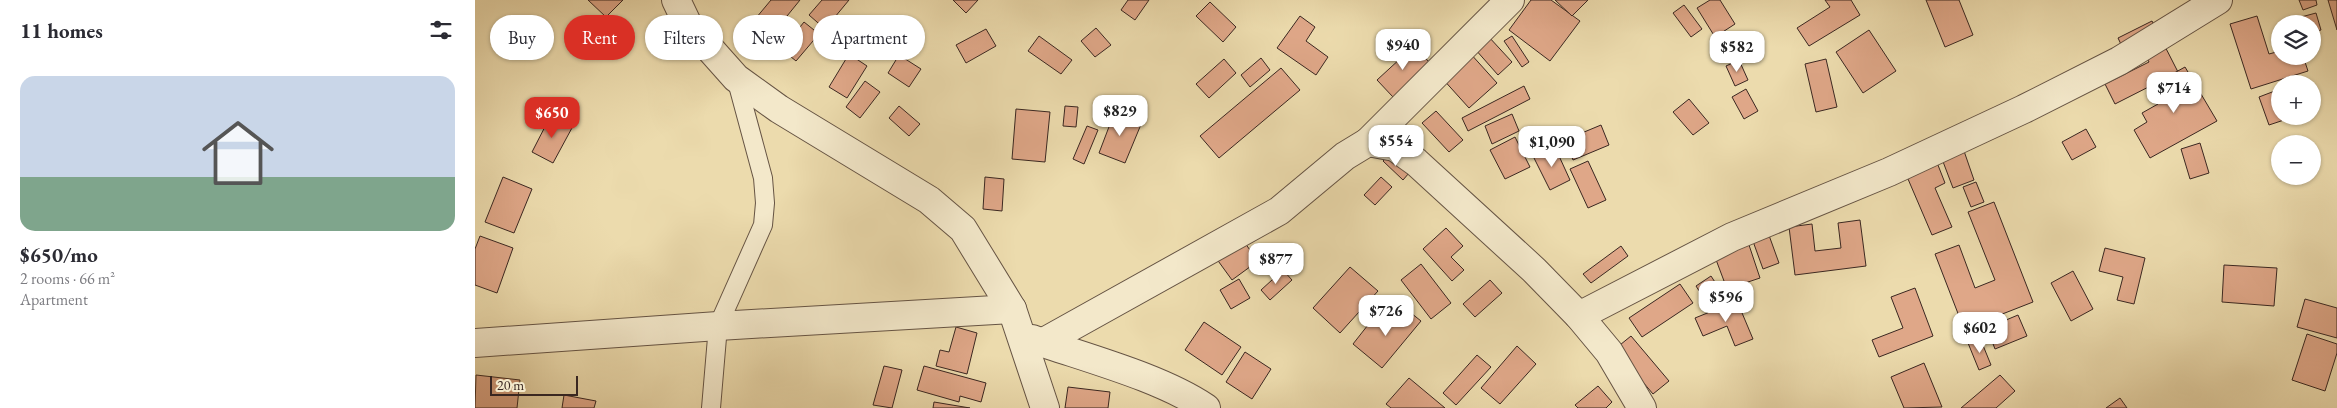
<!DOCTYPE html>
<meta charset="utf-8">
<style>
:root{--surface:#fff;--page:#f7f7f7;--text:#2b2b33;--muted:#7c7c81;--line:#e1e1e2;--accent:#d93025}
body{margin:0;font-family:"EB Garamond",serif;background:var(--page);color:var(--text);height:100vh;display:flex;flex-direction:column;font-size:19px;white-space:nowrap}
*{box-sizing:border-box;margin:0}
p{font-size:16px;color:var(--muted)}
.icon{flex:none;width:28px;height:28px;fill:none;stroke:currentColor;stroke-width:2;stroke-linecap:round;stroke-linejoin:round}
.map{position:relative;flex:1;overflow:hidden}
.sheet{display:flex;flex-direction:column;background:var(--surface);width:475px}
.sheet>*{flex:none}
.banner{position:absolute;left:15px;top:15px;width:475px;height:45px;display:flex;gap:10px}
.buttons{position:absolute;left:1796px;top:15px;display:grid;gap:10px}
.buttons a{display:grid;place-items:center;width:50px;height:50px;border-radius:50%;background:var(--surface);box-shadow:0 1px 4px #0004;font-size:25px}
.scale{position:absolute;left:15px;bottom:12px;width:88px;box-sizing:border-box;padding-left:5px;border:2px solid #3a2721;border-top:0;font-size:14px;line-height:18px;white-space:nowrap;color:#3a2721;-webkit-text-stroke:4px #f3e8ca;paint-order:stroke}
.price{position:absolute;translate:-50% -42px;padding:0 11px;border-radius:10px;background:#fff;color:#222;font-size:16px;line-height:32px;filter:drop-shadow(0 1px 2px #0008)}
.price::after{content:'';position:absolute;left:50%;top:30px;width:15px;height:11px;margin-left:-8px;background:inherit;clip-path:polygon(0 0,100% 0,50% 100%)}
.price.active{background:var(--accent);color:#fff}
ul{padding:0;list-style:none}
li{display:grid;align-content:center;gap:10px;height:265px;padding:0 20px}
li+li{border-top:1px solid var(--line)}
li span{display:grid;place-items:center;height:155px;border-radius:15px;color:#555}
li>.icon{margin-inline-start:auto}
span .icon{width:90px;height:90px;fill:#fffc;stroke-width:1}
li b{font-size:21px}
h2{display:flex;justify-content:space-between;align-items:center;height:60px;padding:0 20px;font-size:21px}
.chip{padding:0 18px;border-radius:22px;background:var(--surface);box-shadow:0 1px 4px #0004;font-size:18px;line-height:45px}
.chip.active{background:var(--accent);color:#fff}
main{display:flex;flex:1;min-height:0}
.map>svg:first-child{display:block}
.building{fill:#dfa788;stroke:#3a2721}
.lines{fill:none;stroke-linecap:round;stroke-linejoin:round}
.lane-casing{stroke:#665444;stroke-width:20}
.street-casing{stroke:#665444;stroke-width:30}
.lane{stroke:#f3e8ca;stroke-width:18}
.street{stroke:#f3e8ca;stroke-width:28}
</style>
<main>
<section class="sheet">
<h2>11 homes<svg class="icon" aria-label="filters" viewBox="0 0 24 24"><path d="M4 7h16M4 17h16"/><circle cx="9" cy="7" r="2"/><circle cx="15" cy="17" r="2"/></svg></h2>
<ul>
<li><span style="background:linear-gradient(#c9d6e8 65%,#7fa58c 0)"><svg class="icon" aria-label="home" viewBox="0 0 24 24"><path d="M3 11l9-7 9 7M6 9v11h12V9"/></svg></span><div><b>$650/mo</b><p>2 rooms · 66 m²</p><p>Apartment</p></div></li>
</ul>
</section>
<div class="map">
<svg width="1862" height="408" viewBox="0 0 1862 408">
<rect width="100%" height="100%" fill="#ecdbad"/>
<filter id="stains"><feTurbulence type="fractalNoise" baseFrequency=".004" numOctaves="4"/><feColorMatrix values="0 0 0 0 .2 0 0 0 0 .09 0 0 0 0 .02 0 0 0 .5 -.17"/></filter>
<radialGradient id="worn" r=".72"><stop offset=".6" stop-color="#630" stop-opacity="0"/><stop offset="1" stop-color="#630" stop-opacity=".3"/></radialGradient>
<!-- building -->
<g class="building">
<path d="M113,0H148L131,17Z"/>
<path d="M296,0H325L308,21L321,32L329,22L344,34L321,61L276,24Z"/>
<path d="M347,0H374L350,29L334,15Z"/>
<path d="M478,0H503L491,13Z"/>
<path d="M653,0H674L660,20L646,10Z"/>
<path d="M1056,0H1076L1105,21L1075,61L1034,30Z"/>
<path d="M1080,0H1113L1097,16Z"/>
<path d="M1235,0H1245L1260,24L1240,37L1222,8Z"/>
<path d="M1350,0H1376L1385,15L1334,46L1322,28L1355,7Z"/>
<path d="M1451,0H1484L1498,35L1470,47Z"/>
<path d="M1824,0H1841L1842,5L1828,10Z"/>
<path d="M1853,0H1862V30Z"/>
<path d="M735,2L761,27L748,42L721,16Z"/>
<path d="M1209,5L1227,29L1216,37L1198,13Z"/>
<path d="M1841,13L1846,30L1838,32V24H1828L1826,17Z"/>
<path d="M825,16L840,27L831,41L853,57L841,75L802,48Z"/>
<path d="M1782,16L1794,54L1805,51V56H1828L1833,71L1776,89L1755,24Z"/>
<path d="M1677,21L1703,72L1640,104L1630,84L1674,62L1669,52L1653,59L1643,38Z"/>
<path d="M621,28L636,45L620,57L606,41Z"/>
<path d="M511,29L521,46L491,63L481,45Z"/>
<path d="M1394,30L1421,71L1388,93L1361,52Z"/>
<path d="M564,36L597,60L586,74L553,51Z"/>
<path d="M1013,36L1037,62L1023,75L1000,49Z"/>
<path d="M1037,36L1054,62L1047,67L1029,41Z"/>
<path d="M939,46L955,63L918,97L902,80Z"/>
<path d="M994,52L1022,83L994,108L966,77Z"/>
<path d="M374,54L392,66L372,98L354,87Z"/>
<path d="M424,55L446,69L434,87L413,73Z"/>
<path d="M786,58L795,70L775,87L766,75Z"/>
<path d="M749,59L761,73L734,98L721,84Z"/>
<path d="M1351,59L1362,107L1341,112L1330,64Z"/>
<path d="M1264,60L1273,80L1260,86L1251,66Z"/>
<path d="M1710,67L1742,121L1675,158L1659,130L1672,122L1667,113L1683,104L1674,87Z"/>
<path d="M806,68L825,90L744,158L725,136Z"/>
<path d="M390,81L405,92L385,118L371,107Z"/>
<path d="M1049,86L1055,99L993,131L987,118Z"/>
<path d="M1271,89L1283,111L1269,119L1257,97Z"/>
<path d="M1805,89V116H1821L1794,125L1784,97Z"/>
<path d="M1214,99L1234,123L1218,135L1198,112Z"/>
<path d="M424,106L445,124L434,136L414,118Z"/>
<path d="M590,106L603,107L601,127L588,126Z"/>
<path d="M541,109L575,112L570,162L537,159Z"/>
<path d="M640,111L667,122L650,163L624,153Z"/>
<path d="M961,111L988,140L974,152L947,123Z"/>
<path d="M1037,114L1044,131L1017,144L1010,126Z"/>
<path d="M76,115L98,126L78,163L57,152Z"/>
<path d="M1126,125L1134,145L1098,160L1090,140Z"/>
<path d="M612,126L623,130L609,164L598,159Z"/>
<path d="M1611,129L1621,147L1597,160L1587,142Z"/>
<path d="M1040,137L1055,167L1030,179L1015,150Z"/>
<path d="M1725,143L1734,173L1715,179L1706,149Z"/>
<path d="M1079,145L1095,180L1075,190L1058,156Z"/>
<path d="M1489,151L1499,180L1478,188L1467,159Z"/>
<path d="M915,154L934,173L928,180L908,161Z"/>
<path d="M1461,160L1470,183L1460,188L1477,227L1457,235L1430,172Z"/>
<path d="M1113,161L1131,200L1113,208L1095,169Z"/>
<path d="M28,177L57,189L39,233L10,222Z"/>
<path d="M510,177L529,179L527,211L508,209Z"/>
<path d="M906,177L917,187L900,205L889,195Z"/>
<path d="M1501,182L1509,202L1496,207L1488,187Z"/>
<path d="M1519,202L1558,302L1489,329L1460,254L1484,245L1500,288L1520,280L1493,212Z"/>
<path d="M1385,220L1391,266L1320,275L1314,227L1337,224L1340,251L1366,248L1363,223Z"/>
<path d="M1291,227L1304,263L1288,269L1275,233Z"/>
<path d="M971,228L988,246L976,257L989,270L977,281L948,249Z"/>
<path d="M5,236L38,248L22,293L0,285V249Z"/>
<path d="M767,239L783,261L757,280L741,258Z"/>
<path d="M1274,245L1285,278L1252,289L1240,257Z"/>
<path d="M1146,246L1153,256L1116,283L1108,274Z"/>
<path d="M801,247L813,261L799,273L787,259Z"/>
<path d="M1630,248L1670,258L1659,304L1642,300L1648,277L1624,271Z"/>
<path d="M946,264L976,303L956,319L926,280Z"/>
<path d="M1749,265L1802,268L1799,306L1747,302Z"/>
<path d="M875,267L903,291L865,333L838,308Z"/>
<path d="M808,270L817,280L795,300L786,290Z"/>
<path d="M1598,271L1618,309L1596,321L1576,283Z"/>
<path d="M1236,276L1251,299L1235,308L1221,286Z"/>
<path d="M764,279L775,298L756,309L745,290Z"/>
<path d="M1015,280L1027,293L1000,317L988,304Z"/>
<path d="M1205,284L1218,303L1167,337L1154,318Z"/>
<path d="M1440,288L1458,336L1404,357L1397,340L1428,328L1416,297Z"/>
<path d="M1830,299L1862,308V338L1822,327Z"/>
<path d="M1262,301L1278,339L1260,346L1252,326L1228,336L1220,318Z"/>
<path d="M931,309L946,321L907,368L878,344L900,316L915,328Z"/>
<path d="M1543,315L1552,336L1520,349L1512,328Z"/>
<path d="M729,322L766,347L747,375L710,350Z"/>
<path d="M481,327L502,333L492,374L461,366L465,350L474,352Z"/>
<path d="M1832,334L1862,344V353L1850,391L1817,380Z"/>
<path d="M1156,336L1194,381L1178,394L1140,349Z"/>
<path d="M1505,338L1516,365L1504,370L1493,343Z"/>
<path d="M1042,346L1061,364L1025,404L1006,388Z"/>
<path d="M770,352L796,369L777,399L751,382Z"/>
<path d="M1002,355L1016,367L981,405L968,393Z"/>
<path d="M1449,363L1467,407L1429,408L1416,377Z"/>
<path d="M409,366L427,370L417,408L398,405Z"/>
<path d="M449,366L511,383L506,402L485,396L484,402L442,390Z"/>
<path d="M1,375L45,380L42,408H0Z"/>
<path d="M1525,375L1540,391L1521,408H1486Z"/>
<path d="M934,378L970,408H916L911,404Z"/>
<path d="M1123,386L1137,402L1131,408H1103L1100,405Z"/>
<path d="M593,387L635,392L633,408H590Z"/>
<path d="M89,395L121,401L119,408H87Z"/>
<path d="M1645,398L1652,408H1631Z"/>
<path d="M459,402L495,408H458Z"/>
</g>
<g class="lines">
<!-- lane casing -->
<g class="lane-casing">
<path id="lane" d="M236,408L243,326L288,225L290,203L288,178L261,78"/>
</g>
<!-- street casing -->
<g class="street-casing">
<g id="street">
<path d="M201,0L212,23L261,78L304,109L454,200L488,229L537,309L570,408"/>
<path d="M893,142L1035,0"/>
<path d="M1104,316L1134,352L1167,408"/>
<path d="M557,339C611,358 685,377 731,408"/>
<path d="M0,343L243,326L537,309"/>
<path d="M567,343L804,211L870,156L893,142L920,147L941,162L1059,270L1104,316L1257,237L1414,172L1549,109L1644,61L1743,0"/>
</g>
</g>
<!-- lane -->
<use href="#lane" class="lane"/>
<!-- street -->
<use href="#street" class="street"/>
</g>
<rect width="100%" height="100%" filter="url(#stains)"/>
<rect width="100%" height="100%" fill="url(#worn)"/>
</svg>
<div class="buttons">
<a><svg class="icon" aria-label="layers" viewBox="0 0 24 24"><path d="M12 4l9 5-9 5-9-5zM3 14l9 5 9-5"/></svg></a>
<a>+</a>
<a>−</a>
</div>
<div class="scale">20 m</div>
<b class="price" style="left:928px;top:71px">$940</b>
<b class="price" style="left:1262px;top:73px">$582</b>
<b class="price" style="left:1699px;top:114px">$714</b>
<b class="price" style="left:645px;top:137px">$829</b>
<b class="price active" style="left:77px;top:139px">$650</b>
<b class="price" style="left:921px;top:167px">$554</b>
<b class="price" style="left:1077px;top:168px">$1,090</b>
<b class="price" style="left:801px;top:285px">$877</b>
<b class="price" style="left:1251px;top:323px">$596</b>
<b class="price" style="left:911px;top:337px">$726</b>
<b class="price" style="left:1505px;top:354px">$602</b>
<div class="banner">
<a class="chip">Buy</a>
<a class="chip active">Rent</a>
<a class="chip">Filters</a>
<a class="chip">New</a>
<a class="chip">Apartment</a>
</div>
</div>
</main>
